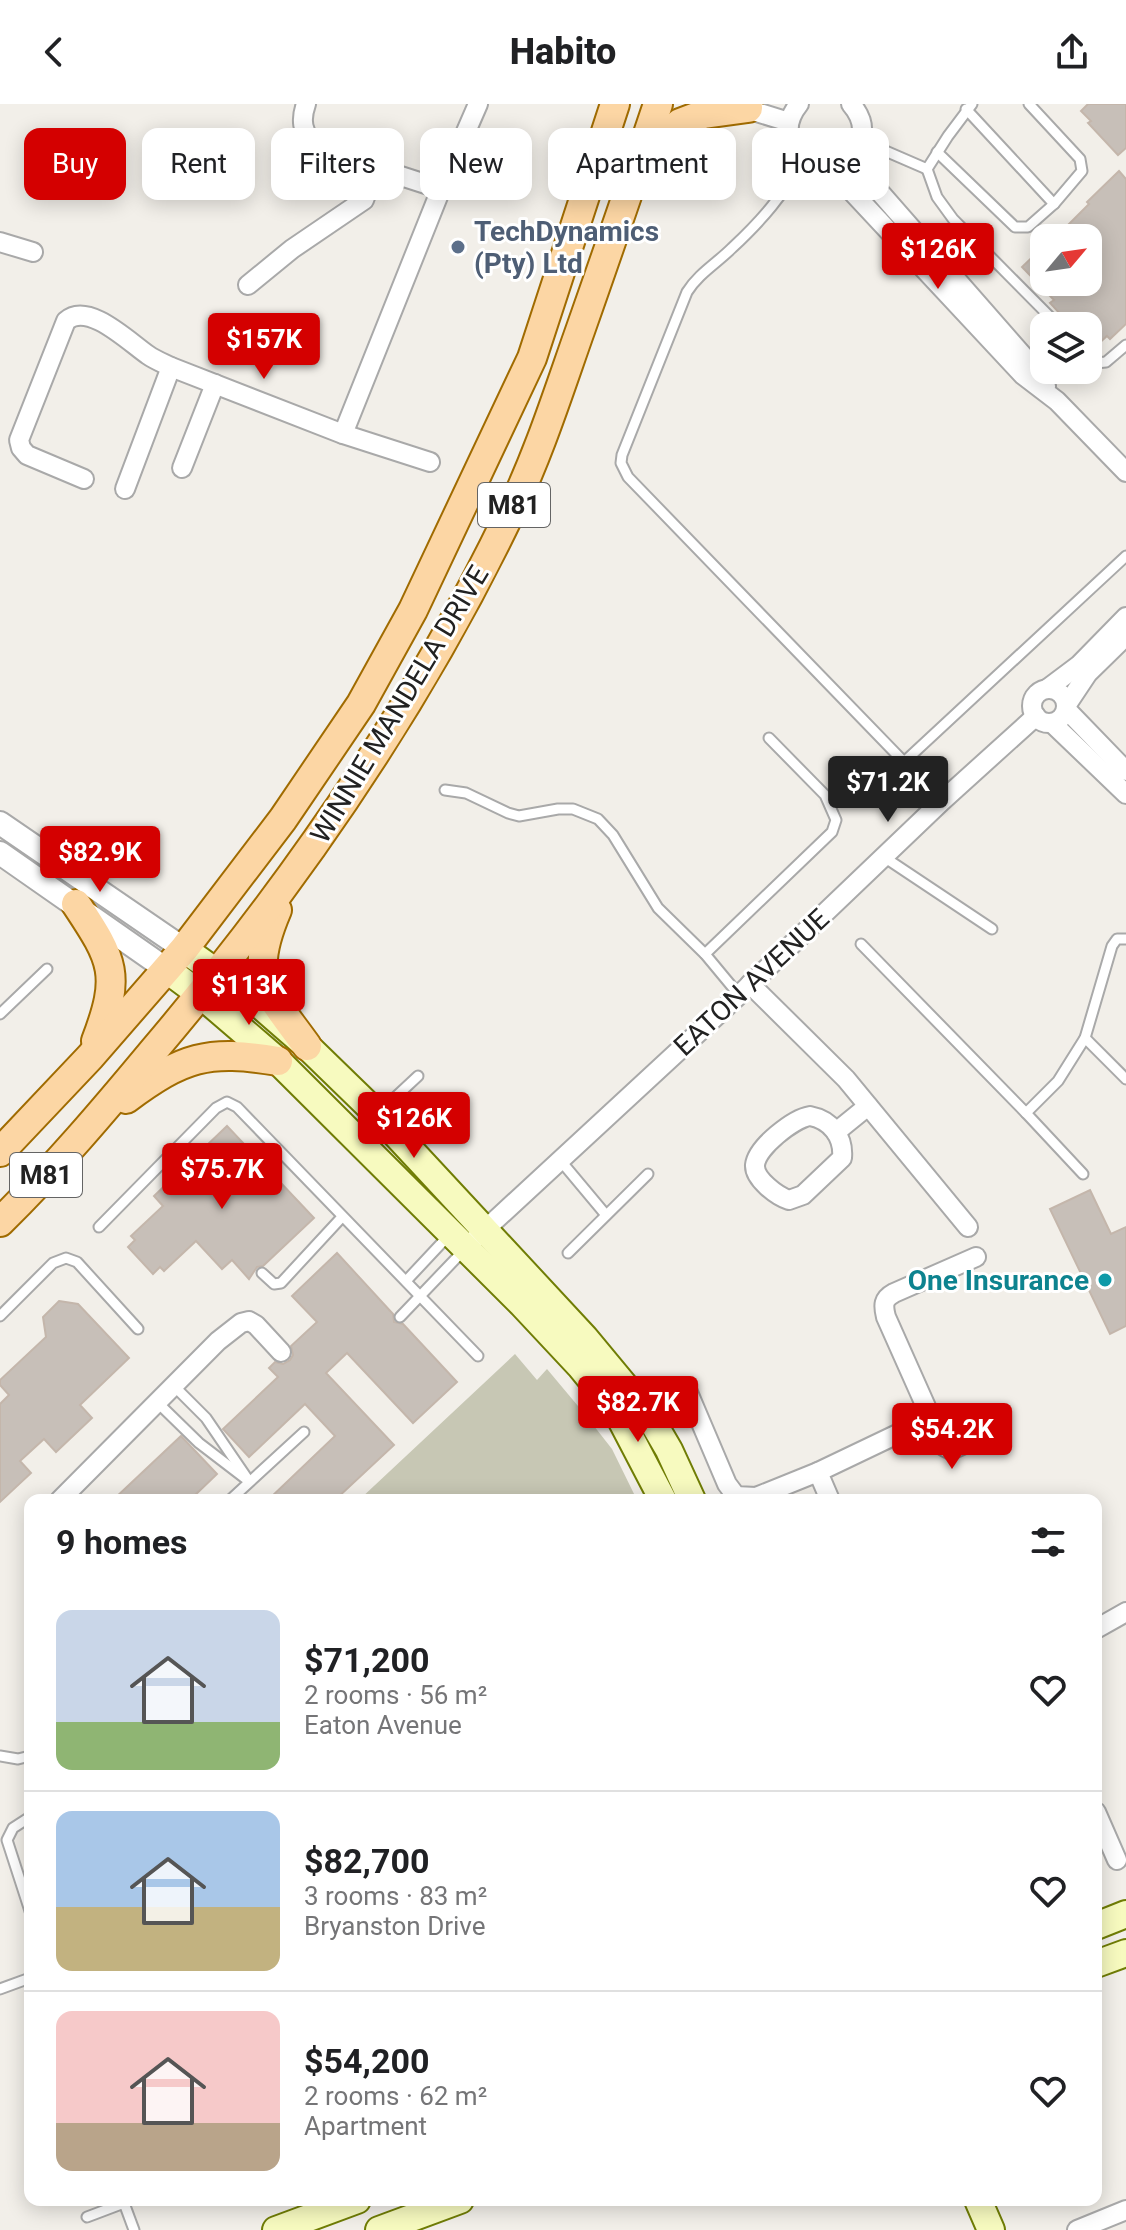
<!DOCTYPE html>
<meta charset="utf-8">
<style>
:root{--surface:#fff;--page:#f2f2f2;--text:#202124;--muted:#757577;--line:#e0e0e0;--accent:#d40000}
body{margin:0;font-family:Roboto,sans-serif;background:var(--page);color:var(--text);height:100vh;display:flex;flex-direction:column;font-size:30px;white-space:nowrap}
*{box-sizing:border-box;margin:0}
p{font-size:26px;color:var(--muted)}
.icon{flex:none;width:44px;height:44px;fill:none;stroke:currentColor;stroke-width:2;stroke-linecap:round;stroke-linejoin:round}
.map{position:relative;flex:1;overflow:hidden}
.panel{position:absolute;left:24px;top:1390px;width:1078px;height:712px;display:flex;flex-direction:column;background:var(--surface);border-radius:16px;box-shadow:0 4px 20px #0003}
.panel>*{flex:none}
.top-card{position:absolute;left:24px;top:24px;width:1078px;height:72px;display:flex;gap:16px}
.needle{width:52px;rotate:61deg}
.fabs{position:absolute;left:1030px;top:120px;display:grid;gap:16px}
.fabs a{display:grid;place-items:center;width:72px;height:72px;border-radius:16px;background:var(--surface);box-shadow:0 4px 20px #0003;font-size:40px}
.price{position:absolute;translate:-50% -68px;padding:0 18px;border-radius:8px;background:var(--accent);color:#fff;font-size:26px;line-height:52px;filter:drop-shadow(0 2px 4px #0008)}
.price::after{content:'';position:absolute;left:50%;top:48px;width:24px;height:18px;margin-left:-12px;background:inherit;clip-path:polygon(0 0,100% 0,50% 100%)}
.price.on{background:#222;color:#fff}
ul{padding:0;list-style:none}
li{display:flex;align-items:center;gap:24px;height:200px;padding:0 32px}
li+li{border-top:2px solid var(--line)}
li span{display:grid;place-items:center;flex:none;width:224px;height:160px;border-radius:16px;color:#555}
li>.icon{margin-inline-start:auto}
span .icon{width:96px;height:96px;fill:#fffc;stroke-width:1}
li b{font-size:34px}
h2{display:flex;justify-content:space-between;align-items:center;height:96px;padding:0 32px;font-size:34px}
.pill{padding:0 28px;border-radius:16px;background:var(--surface);box-shadow:0 4px 20px #0003;font-size:28px;line-height:72px}
.pill.on{background:var(--accent);color:#fff}
header{display:flex;justify-content:space-between;align-items:center;height:104px;padding:0 32px;background:var(--surface);font-size:36px;font-weight:800}
.map>svg:first-child{display:block}
.construction{fill:#c7c7b4}
.building{fill:#c7bfb8;stroke:#c4b6ab;stroke-width:2}
.lines{fill:none;stroke-linecap:round;stroke-linejoin:round}
.service-casing{stroke:#a9a9a9;stroke-width:13}
.minor-casing{stroke:#a9a9a9;stroke-width:22}
.tertiary-casing{stroke:#a9a9a9;stroke-width:26}
.secondary-casing{stroke:#707d05;stroke-width:30}
.primary-casing{stroke:#a06b00;stroke-width:32}
.service{stroke:#fff;stroke-width:9}
.minor{stroke:#fff;stroke-width:18}
.tertiary{stroke:#fff;stroke-width:22}
.secondary{stroke:#f7fabf;stroke-width:26}
.primary{stroke:#fcd6a4;stroke-width:28}
.service-dot{fill:#5c6f8a;stroke:#fff;stroke-width:3}
.culture-dot{fill:#0f9aa8;stroke:#fff;stroke-width:3}
.labels{text-anchor:middle;stroke-width:6;stroke-linejoin:round;paint-order:stroke}
.shield{fill:#fff;stroke:#646464;stroke-width:2}
.shield-label{font-size:26px;font-weight:bold;fill:#222}
.service-label{font-size:28px;font-weight:bold;fill:#4e5e75;stroke:#fff;text-anchor:start}
.street-label{font-size:28px;fill:#222;stroke:#fff}
.culture-label{font-size:28px;font-weight:bold;fill:#0d838f;stroke:#fff;text-anchor:end}
</style>
<header><svg class="icon" aria-label="back" viewBox="0 0 24 24"><path d="M15 5l-7 7 7 7"/></svg>Habito<svg class="icon" aria-label="share" viewBox="0 0 24 24"><path d="M12 15V3M7 8l5-5 5 5M5 13v7h14v-7"/></svg></header>
<div class="map">
<svg width="1126" height="2126" viewBox="0 0 1126 2126">
<rect width="100%" height="100%" fill="#f2efe9"/>
<!-- construction -->
<path class="construction" d="M515,1250L537,1276L547,1265L583,1308L612,1345L637,1396H359Z"/>
<!-- building -->
<g class="building">
<path d="M1088,0H1126V44L1118,51L1088,19L1091,17L1081,7Z"/>
<path d="M1119,67L1126,75V220L1110,235L1107,232L1097,241L1088,232V222H1078L1066,210L1063,213L1050,199L1054,196L1022,163L1044,142V178H1088V134H1055L1089,100L1087,98Z"/>
<path d="M227,1022L314,1114L263,1162L257,1163L249,1175L232,1156L222,1165L196,1137L164,1167L160,1163L153,1170L128,1143L135,1136L131,1132L163,1102L154,1092Z"/>
<path d="M1090,1086L1111,1130L1126,1123V1222L1110,1230L1050,1105Z"/>
<path d="M337,1149L393,1210L394,1218L403,1220L457,1278L413,1319L347,1249L326,1269L394,1341L335,1396H268L335,1332L305,1300L249,1353L223,1325L278,1273L269,1264L275,1258L283,1260L290,1256L293,1251L291,1242L317,1218L292,1192Z"/>
<path d="M59,1197L78,1200L129,1254L80,1301L92,1314L56,1348L44,1335L20,1357L31,1369L0,1398V1300L9,1291L0,1281V1276L46,1233L43,1213Z"/>
<path d="M181,1332L217,1370L190,1396H113Z"/>
</g>
<g class="lines">
<!-- service casing -->
<g class="service-casing">
<g id="service">
<path d="M972,0L948,32L927,65L937,93L953,115L1059,222"/>
<path d="M966,5L1054,100"/>
<path d="M860,36L927,65"/>
<path d="M937,48L1015,123H1028L1054,100L1082,67L1080,55L1029,0"/>
<path d="M803,54C785,90 761,117 732,144C717,159 698,170 687,188L622,351L621,359L628,373L904,658L1126,452"/>
<path d="M1088,252L1096,259L1106,258L1126,241"/>
<path d="M904,658L942,697"/>
<path d="M445,686L466,689L508,709L519,712L558,705H573L598,715L613,731L658,804L705,850L739,891"/>
<path d="M884,753L992,825"/>
<path d="M861,840L1026,1009L1058,977L1085,934L1112,842L1117,835H1126"/>
<path d="M705,850L832,728L836,716L825,691L769,634"/>
<path d="M0,910L47,865"/>
<path d="M1085,934L1126,975"/>
<path d="M1026,1009L1083,1070"/>
<path d="M357,1029L418,972"/>
<path d="M560,1056L606,1111"/>
<path d="M99,1123L216,1004L227,998L237,1003L478,1252"/>
<path d="M568,1149L648,1070"/>
<path d="M262,1169L274,1180L281,1179L342,1113"/>
<path d="M406,1177L450,1130"/>
<path d="M0,1212L53,1159L66,1154L77,1158L138,1225"/>
<path d="M400,1213L464,1146"/>
<path d="M174,1282L206,1314L249,1377"/>
<path d="M157,1298L199,1339L246,1375"/>
<path d="M230,1396L304,1328"/>
<path d="M0,1652L18,1655L30,1652"/>
<path d="M30,1713L13,1724L7,1736L30,1807"/>
<path d="M0,1885L30,1874"/>
<path d="M87,2113L124,2099L134,2126"/>
</g>
</g>
<!-- minor casing -->
<g class="minor-casing">
<g id="minor">
<path d="M306,0C301,14 301,29 314,38L376,64L441,85L478,0"/>
<path d="M799,0C791,10 786,22 790,35C807,92 892,47 851,0"/>
<path d="M737,2L789,18"/>
<path d="M849,53L1033,263L1046,282"/>
<path d="M828,62L1023,271L1057,297L1126,368"/>
<path d="M0,138L33,148"/>
<path d="M248,181L292,145L364,96L376,64"/>
<path d="M171,263L343,330L430,358"/>
<path d="M343,330L441,85"/>
<path d="M182,364L215,280"/>
<path d="M84,375L27,351L21,344L19,336L66,217C88,197 129,238 148,251C155,256 163,259 171,263L125,385"/>
<path d="M1047,585L1079,561L1126,513"/>
<circle cx="1049" cy="602" r="17"/>
<path d="M1066,602L1088,569L1126,532"/>
<path d="M1066,605L1126,667"/>
<path d="M1052,619L1126,690"/>
<path d="M750,880L846,975L968,1123"/>
<path d="M810,1012C831,1016 844,1033 842,1054L803,1091L789,1096C777,1092 754,1075 755,1061C757,1043 793,1015 810,1012Z"/>
<path d="M836,1028L868,1002"/>
<path d="M476,1134L739,891L942,697L1036,612"/>
<path d="M687,1286L727,1380L736,1392L756,1393L818,1368"/>
<path d="M931,1314L945,1343L951,1346L1001,1324"/>
<path d="M60,1396L218,1237L241,1219L249,1217L256,1221L281,1248"/>
<path d="M830,1396L818,1368L931,1314L886,1213C883,1201 883,1195 894,1189L976,1153"/>
<path d="M1096,1525L1126,1508"/>
<path d="M1096,1708L1117,1756"/>
<path d="M1077,2126L1126,2106"/>
</g>
</g>
<!-- tertiary casing -->
<g class="tertiary-casing">
<g id="tertiary">
<path d="M0,719L184,845"/>
<path d="M0,749L166,865"/>
</g>
</g>
<!-- secondary casing -->
<g class="secondary-casing">
<g id="secondary">
<path d="M184,845L252,894L307,942L377,1010L585,1234L648,1310L669,1346L692,1396"/>
<path d="M166,865L201,891L278,957L522,1200L580,1262L616,1306L663,1396"/>
<path d="M1096,1822L1126,1810"/>
<path d="M1096,1860L1126,1849"/>
<path d="M978,2096L991,2126"/>
<path d="M276,2126L357,2096"/>
<path d="M379,2126L460,2096"/>
</g>
</g>
<!-- primary casing -->
<g class="primary-casing">
<g id="primary">
<path d="M643,51L680,19L704,10L748,4"/>
<path d="M76,800C114,857 121,871 96,937"/>
<path d="M277,806C247,876 267,886 307,942"/>
<path d="M126,995C183,953 207,945 278,957"/>
<path d="M0,1048L90,953L184,845L283,715L361,600L413,506L532,254L615,0"/>
<path d="M0,1118C55,1064 105,1005 154,946C293,782 417,603 510,409C539,350 559,286 581,224C607,150 633,75 658,0"/>
</g>
</g>
<!-- service -->
<use href="#service" class="service"/>
<!-- minor -->
<use href="#minor" class="minor"/>
<!-- tertiary -->
<use href="#tertiary" class="tertiary"/>
<!-- secondary -->
<use href="#secondary" class="secondary"/>
<!-- primary -->
<use href="#primary" class="primary"/>
</g>
<!-- markers -->
<circle class="service-dot" cx="458" cy="143" r="8"/>
<circle class="culture-dot" cx="1105" cy="1176" r="8"/>
<g class="labels">
<!-- shield labels -->
<g class="shield">
<rect x="478" y="379" width="72" height="44" rx="6"/>
<rect x="10" y="1049" width="72" height="44" rx="6"/>
</g>
<g class="shield-label">
<text x="514" y="410">M81</text>
<text x="46" y="1080">M81</text>
</g>
<!-- service labels -->
<g class="service-label">
<text x="474" y="137">TechDynamics<tspan x="474" dy="32">(Pty) Ltd</tspan></text>
</g>
<!-- street labels -->
<g class="street-label">
<text transform="translate(399 600) rotate(-59)" y="10">WINNIE MANDELA DRIVE</text>
<text transform="translate(751 878) rotate(-43)" y="10">EATON AVENUE</text>
</g>
<!-- culture labels -->
<g class="culture-label">
<text x="1089" y="1186">One Insurance</text>
</g>
</g>
</svg>
<div class="fabs">
<a><svg class="needle" viewBox="-14 -14 28 28"><path d="M0-13l5 13h-10z" fill="#e53935"/><path d="M0 13l5-13h-10z" fill="#757577"/></svg></a>
<a><svg class="icon" aria-label="layers" viewBox="0 0 24 24"><path d="M12 4l9 5-9 5-9-5zM3 14l9 5 9-5"/></svg></a>
</div>
<b class="price" style="left:938px;top:187px">$126K</b>
<b class="price" style="left:264px;top:277px">$157K</b>
<b class="price on" style="left:888px;top:720px">$71.2K</b>
<b class="price" style="left:100px;top:790px">$82.9K</b>
<b class="price" style="left:249px;top:923px">$113K</b>
<b class="price" style="left:414px;top:1056px">$126K</b>
<b class="price" style="left:222px;top:1107px">$75.7K</b>
<b class="price" style="left:638px;top:1340px">$82.7K</b>
<b class="price" style="left:952px;top:1367px">$54.2K</b>
<div class="top-card">
<a class="pill on">Buy</a>
<a class="pill">Rent</a>
<a class="pill">Filters</a>
<a class="pill">New</a>
<a class="pill">Apartment</a>
<a class="pill">House</a>
</div>
<section class="panel">
<h2>9 homes<svg class="icon" aria-label="filters" viewBox="0 0 24 24"><path d="M4 7h16M4 17h16"/><circle cx="9" cy="7" r="2"/><circle cx="15" cy="17" r="2"/></svg></h2>
<ul>
<li><span style="background:linear-gradient(#c9d6e8 70%,#8fb573 0)"><svg class="icon" aria-label="home" viewBox="0 0 24 24"><path d="M3 11l9-7 9 7M6 9v11h12V9"/></svg></span><div><b>$71,200</b><p>2 rooms · 56 m²</p><p>Eaton Avenue</p></div><svg class="icon" aria-label="heart" viewBox="0 0 24 24"><path d="M12 20l-8-8c-3-5 5-10 8-4 3-6 11-1 8 4z"/></svg></li>
<li><span style="background:linear-gradient(#a9c7e8 60%,#c2b280 0)"><svg class="icon" aria-label="home" viewBox="0 0 24 24"><path d="M3 11l9-7 9 7M6 9v11h12V9"/></svg></span><div><b>$82,700</b><p>3 rooms · 83 m²</p><p>Bryanston Drive</p></div><svg class="icon" aria-label="heart" viewBox="0 0 24 24"><path d="M12 20l-8-8c-3-5 5-10 8-4 3-6 11-1 8 4z"/></svg></li>
<li><span style="background:linear-gradient(#f6c9c9 70%,#b9a48a 0)"><svg class="icon" aria-label="home" viewBox="0 0 24 24"><path d="M3 11l9-7 9 7M6 9v11h12V9"/></svg></span><div><b>$54,200</b><p>2 rooms · 62 m²</p><p>Apartment</p></div><svg class="icon" aria-label="heart" viewBox="0 0 24 24"><path d="M12 20l-8-8c-3-5 5-10 8-4 3-6 11-1 8 4z"/></svg></li>
</ul>
</section>
</div>
